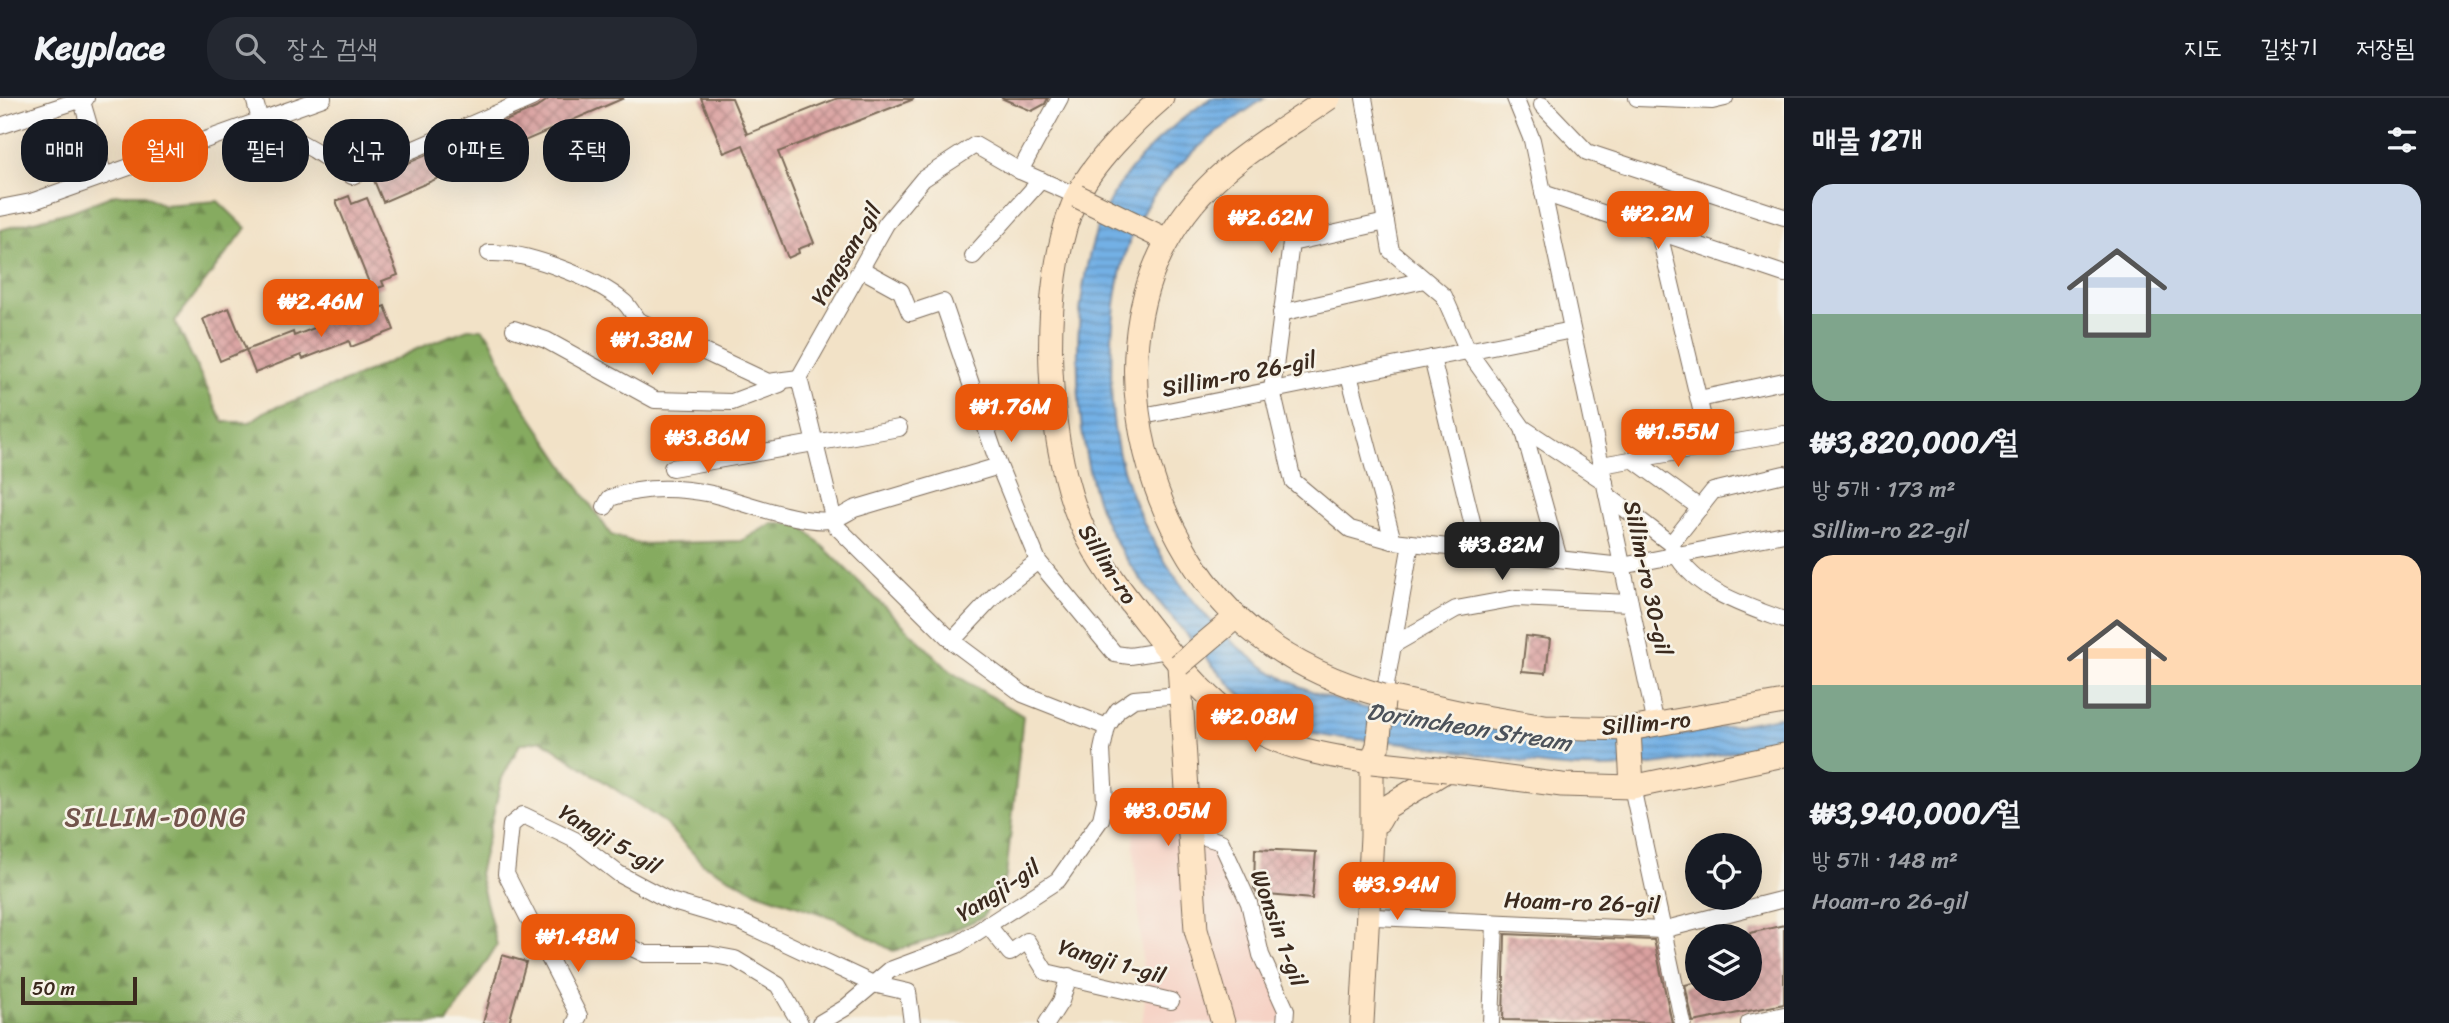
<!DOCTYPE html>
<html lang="ko">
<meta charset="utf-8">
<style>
:root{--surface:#171b24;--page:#242831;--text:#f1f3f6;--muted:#9ea1a6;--line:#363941;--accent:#ea580c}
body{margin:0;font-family:Sriracha,"Poor Story",sans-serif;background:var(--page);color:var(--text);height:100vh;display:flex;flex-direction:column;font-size:26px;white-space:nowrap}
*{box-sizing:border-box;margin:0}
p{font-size:23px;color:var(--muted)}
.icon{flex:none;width:38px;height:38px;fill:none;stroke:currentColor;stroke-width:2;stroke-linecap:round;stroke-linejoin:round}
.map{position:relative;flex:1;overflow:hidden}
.side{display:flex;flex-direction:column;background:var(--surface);width:665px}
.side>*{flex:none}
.top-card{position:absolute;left:21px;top:21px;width:665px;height:63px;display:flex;gap:14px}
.controls{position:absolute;left:1685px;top:735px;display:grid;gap:14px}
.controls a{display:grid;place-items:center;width:77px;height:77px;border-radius:50%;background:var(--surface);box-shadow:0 7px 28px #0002;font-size:35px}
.scale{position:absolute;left:21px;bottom:18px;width:116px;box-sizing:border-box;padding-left:7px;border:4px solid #3b2a1e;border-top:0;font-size:19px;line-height:24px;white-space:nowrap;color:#3b2a1e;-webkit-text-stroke:5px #f7f3e8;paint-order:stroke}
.price{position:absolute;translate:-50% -60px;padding:0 16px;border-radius:14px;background:var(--accent);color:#fff;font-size:23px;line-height:46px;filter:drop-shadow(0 2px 4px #0008)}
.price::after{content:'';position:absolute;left:50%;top:42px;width:21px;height:16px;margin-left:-10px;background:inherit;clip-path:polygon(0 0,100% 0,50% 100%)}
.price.on{background:#222;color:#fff}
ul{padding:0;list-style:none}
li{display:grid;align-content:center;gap:14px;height:371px;padding:0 28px}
li span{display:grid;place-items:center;height:217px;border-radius:21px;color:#555}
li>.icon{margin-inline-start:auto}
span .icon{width:126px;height:126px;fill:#fffc;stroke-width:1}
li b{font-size:30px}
h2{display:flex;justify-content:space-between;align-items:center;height:84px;padding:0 28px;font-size:30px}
.chip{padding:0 24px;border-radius:28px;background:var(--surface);box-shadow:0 7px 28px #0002;font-size:24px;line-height:63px}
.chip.on{background:var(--accent);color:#fff}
header{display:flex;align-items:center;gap:42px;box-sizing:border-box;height:98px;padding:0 35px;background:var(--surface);border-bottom:2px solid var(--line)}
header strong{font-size:33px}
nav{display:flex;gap:38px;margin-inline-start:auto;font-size:24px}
.search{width:490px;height:63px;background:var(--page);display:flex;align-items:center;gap:18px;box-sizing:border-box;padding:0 24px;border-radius:28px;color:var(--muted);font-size:26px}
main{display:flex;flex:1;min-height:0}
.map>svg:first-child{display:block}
.built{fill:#f6d2c5}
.forest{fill:url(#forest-firs);stroke:#606a40;stroke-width:2}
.water{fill:url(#water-rules);stroke:#576d82;stroke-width:2}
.building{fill:url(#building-cross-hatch)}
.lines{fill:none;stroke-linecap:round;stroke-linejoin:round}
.street-casing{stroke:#7b6a59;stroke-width:18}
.secondary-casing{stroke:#7b6a59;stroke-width:25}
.street{stroke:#fff;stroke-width:16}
.secondary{stroke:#fee5c5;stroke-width:23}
.secondary-bridge-casing{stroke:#7b6a59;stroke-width:25;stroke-linecap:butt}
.secondary-bridge{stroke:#fee5c5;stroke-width:23}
.labels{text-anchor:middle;stroke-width:5;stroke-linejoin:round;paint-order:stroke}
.street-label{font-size:23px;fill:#3b2a1e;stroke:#f7f3e8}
.water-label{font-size:24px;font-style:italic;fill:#4c525a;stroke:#f7f3e8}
.quarter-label{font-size:26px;letter-spacing:2px;fill:#73544c;stroke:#f7f3e8}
</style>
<header>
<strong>Keyplace</strong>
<div class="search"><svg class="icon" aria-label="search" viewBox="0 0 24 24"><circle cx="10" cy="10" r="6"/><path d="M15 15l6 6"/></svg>장소 검색</div>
<nav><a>지도</a><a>길찾기</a><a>저장됨</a></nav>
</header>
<main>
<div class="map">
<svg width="1784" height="925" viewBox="0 0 1784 925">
<defs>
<pattern id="forest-firs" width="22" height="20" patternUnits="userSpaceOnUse" patternTransform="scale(1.75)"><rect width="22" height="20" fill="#86ab61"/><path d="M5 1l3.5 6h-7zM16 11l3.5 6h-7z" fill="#6f8b4f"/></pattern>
<pattern id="water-rules" width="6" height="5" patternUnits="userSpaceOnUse" patternTransform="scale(1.75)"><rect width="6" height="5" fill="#73b0e5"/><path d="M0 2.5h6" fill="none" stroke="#608fb9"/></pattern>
<pattern id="building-cross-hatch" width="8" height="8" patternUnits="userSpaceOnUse" patternTransform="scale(1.75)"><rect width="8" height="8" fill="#daa1a0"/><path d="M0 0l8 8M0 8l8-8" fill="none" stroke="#b28382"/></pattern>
</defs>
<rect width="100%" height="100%" fill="#f7f3e8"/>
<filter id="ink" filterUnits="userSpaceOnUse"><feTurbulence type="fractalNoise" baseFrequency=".0143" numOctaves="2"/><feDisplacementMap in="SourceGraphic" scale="14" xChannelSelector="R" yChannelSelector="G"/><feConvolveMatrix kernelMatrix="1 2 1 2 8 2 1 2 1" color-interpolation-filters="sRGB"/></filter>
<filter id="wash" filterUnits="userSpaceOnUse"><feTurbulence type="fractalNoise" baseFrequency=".00686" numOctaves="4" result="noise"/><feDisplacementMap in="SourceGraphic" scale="28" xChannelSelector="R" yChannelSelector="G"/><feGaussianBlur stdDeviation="1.57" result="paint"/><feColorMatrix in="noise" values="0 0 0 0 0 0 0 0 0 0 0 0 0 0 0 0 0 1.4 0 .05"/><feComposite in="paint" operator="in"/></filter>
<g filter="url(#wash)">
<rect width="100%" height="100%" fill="#f2e2c7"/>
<!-- built -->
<path class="built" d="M1179,692L1214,735L1249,805L1285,925H1142L1145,903L1133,736Z"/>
<!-- forest -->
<path class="forest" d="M116,96H143L163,107L218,103L246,130L175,223L223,324H250L266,313L352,281L421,249L468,231H482L490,239L517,298L611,437L639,446L741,443L773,425L800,426L951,574L1023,618L1006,779L983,819L931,842L893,853L834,820L757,794L703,766L664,724L542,642L520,646L502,680L479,776L497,847L447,925H0V132L72,113Z"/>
<!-- water -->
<path class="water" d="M1211,0H1265C1220,30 1168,68 1142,116C1121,153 1115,197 1112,239C1111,272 1110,304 1115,336C1130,433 1208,548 1299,588C1378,623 1470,627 1555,634C1591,636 1628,642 1664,638C1704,634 1744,626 1784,618V644C1712,658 1639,675 1565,669C1511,665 1458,651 1404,645C1362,640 1319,643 1280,625C1242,606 1215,570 1189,539C1158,504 1127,469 1107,427C1069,347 1066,180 1110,102C1134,60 1171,27 1211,0Z"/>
<g id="blocks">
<!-- building -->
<g class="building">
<path d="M550,0H624L383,104L373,80L536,10Z"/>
<path d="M701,0H732L747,36L838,0L914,1L778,54L814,145L798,151L799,155L788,160L743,47L724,55Z"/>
<path d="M1001,0H1048L1045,6L1032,13Z"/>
<path d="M349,98L352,106L367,100L398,177L382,183L384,188L372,192L336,103Z"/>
<path d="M385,208L394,232L351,249L349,243L303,261L301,257L255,275L246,252L293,234L294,238L340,220L342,225Z"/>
<path d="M229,210L246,252L220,263L203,221Z"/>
<path d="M1526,538L1550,541L1546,575L1522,573Z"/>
<path d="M1255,751L1316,754L1312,801L1257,796L1254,790Z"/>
<path d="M1784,827V906L1693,924L1685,887L1698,884V891H1750V835Z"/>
<path d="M1505,836L1654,842L1672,925L1503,922Z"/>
<path d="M502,857L526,864L509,925H483Z"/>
</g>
</g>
</g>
<g filter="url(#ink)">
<use href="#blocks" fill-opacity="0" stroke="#7b6a59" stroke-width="2"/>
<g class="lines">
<!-- street casing -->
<g class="street-casing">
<g id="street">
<path d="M81,0L104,78"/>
<path d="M254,0L260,22L314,52L352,78L532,0"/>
<path d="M1364,0L1391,153L1444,198L1468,253L1523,330L1605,384"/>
<path d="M1515,0L1532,42L1656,627"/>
<path d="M1637,0L1712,3L1725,0"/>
<path d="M1542,7L1587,54L1784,119"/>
<path d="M0,28L86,0"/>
<path d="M1020,73L1060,0"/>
<path d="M1543,95L1784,176"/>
<path d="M1077,98L1020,73L975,47L923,81L886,126L799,280L835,427L952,543L1023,596L1107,629"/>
<path d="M0,110L31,104L323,0"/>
<path d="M1386,124L1291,145L1272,292L1293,383L1350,431L1393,443L1622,468L1784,436"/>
<path d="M1659,135L1710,349"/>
<path d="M489,155C525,153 596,180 624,204C629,208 633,216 637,222L768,284L799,280"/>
<path d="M973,158L1041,82"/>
<path d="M861,171L901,193L910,215L943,204L999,368L1038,463L1115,556L1130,558L1168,552"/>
<path d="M1281,215L1424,182"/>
<path d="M514,231L546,242L655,302L732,304L780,286"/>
<path d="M1432,260L1479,452"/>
<path d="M1349,277L1393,443"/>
<path d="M1699,301L1784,283"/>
<path d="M1138,319L1572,232"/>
<path d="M1523,330L1559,461"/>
<path d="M1634,362L1700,410"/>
<path d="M1601,367L1784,336"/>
<path d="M672,370L899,330"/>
<path d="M1784,376L1713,393L1671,446C1689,491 1743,507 1784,522"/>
<path d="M1607,397L1671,446"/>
<path d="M605,409L610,400C643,388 678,389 712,396C741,403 807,429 835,421C841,419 848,414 854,411L999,368"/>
<path d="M952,543L997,495L1038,463"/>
<path d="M1393,547L1456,511L1516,500L1630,505"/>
<path d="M1384,598L1411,445"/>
<path d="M1632,689L1683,925"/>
<path d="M1189,734L1221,744L1249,805L1261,857L1286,912L1285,925"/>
<path d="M1375,819L1662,832L1784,801"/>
<path d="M987,826L1010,855L1027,843L1046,874L1171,903"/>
<path d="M532,827L579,918L575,925"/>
<path d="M800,925L778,887L735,861L708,856H645L598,834L568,828L532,827L506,776L511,727L523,717L575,742L619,776L670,803L741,824L873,886L908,894L912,925"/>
<path d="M820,925L845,910L890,872L957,847L1058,782L1101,721L1105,703L1102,652L1107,629L1118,612L1134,601L1179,597"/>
<path d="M1047,925L1061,903L1069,878"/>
<path d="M1491,925L1495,825"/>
<path d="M1749,925L1784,917"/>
</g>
</g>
<!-- secondary casing -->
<g class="secondary-casing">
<g id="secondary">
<path d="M1162,0C1134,24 1091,67 1076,100C1037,185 1044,360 1089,442C1108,478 1134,509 1159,541C1184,573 1211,605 1246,627C1286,651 1326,658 1372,664"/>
<path d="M1179,567L1196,832L1223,925"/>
<path d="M1383,604L1384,598L1467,616L1545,629L1629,631L1784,604"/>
<path d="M1629,631L1632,689"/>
<path d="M1379,723L1387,709L1447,672L1562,687L1632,689L1784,657"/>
<path d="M1362,925L1372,738V664L1377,650"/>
</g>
</g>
<!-- street -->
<use href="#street" class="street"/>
<!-- secondary -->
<use href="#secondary" class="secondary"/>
<!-- secondary-bridge casing -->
<g class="secondary-bridge-casing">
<g id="secondary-bridge">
<path d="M1329,0C1265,45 1208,71 1168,142C1097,265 1149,454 1260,539C1296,567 1340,586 1384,598"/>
<path d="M1077,98L1167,142"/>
<path d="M1179,567L1236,519"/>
<path d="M1378,647L1383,604"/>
<path d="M1372,664L1447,672"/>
</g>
</g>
<!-- secondary-bridge -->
<use href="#secondary-bridge" class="secondary-bridge"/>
</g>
</g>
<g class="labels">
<!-- street labels -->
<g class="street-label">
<text transform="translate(846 156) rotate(-59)" y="8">Yangsan-gil</text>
<text transform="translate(1239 276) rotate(-11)" y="8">Sillim-ro 26-gil</text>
<text transform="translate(1108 466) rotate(58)" y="8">Sillim-ro</text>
<text transform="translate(1648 480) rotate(78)" y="8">Sillim-ro 30-gil</text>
<text transform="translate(1646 625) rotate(-5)" y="8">Sillim-ro</text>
<text transform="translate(610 741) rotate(31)" y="8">Yangji 5-gil</text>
<text transform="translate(998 792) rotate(-33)" y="8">Yangji-gil</text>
<text transform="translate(1582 804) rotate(2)" y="8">Hoam-ro 26-gil</text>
<text transform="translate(1279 830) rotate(70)" y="8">Wonsin 1-gil</text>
<text transform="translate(1112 863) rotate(16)" y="8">Yangji 1-gil</text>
</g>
<!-- water labels -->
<g class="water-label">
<text transform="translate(1469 629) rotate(9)" y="8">Dorimcheon Stream</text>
</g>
<!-- quarter labels -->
<g class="quarter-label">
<text x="156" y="728">SILLIM-DONG</text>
</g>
</g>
</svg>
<div class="controls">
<a><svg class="icon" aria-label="locate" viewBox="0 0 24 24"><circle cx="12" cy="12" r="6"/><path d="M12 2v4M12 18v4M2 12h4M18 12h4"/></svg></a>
<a><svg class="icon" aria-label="layers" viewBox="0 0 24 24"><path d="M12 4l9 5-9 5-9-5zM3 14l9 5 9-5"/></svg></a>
</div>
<div class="scale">50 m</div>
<b class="price" style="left:1658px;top:153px">₩2.2M</b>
<b class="price" style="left:1271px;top:157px">₩2.62M</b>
<b class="price" style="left:321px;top:241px">₩2.46M</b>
<b class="price" style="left:652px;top:279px">₩1.38M</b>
<b class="price" style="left:1011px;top:346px">₩1.76M</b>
<b class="price" style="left:1678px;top:371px">₩1.55M</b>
<b class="price" style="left:708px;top:377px">₩3.86M</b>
<b class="price on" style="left:1502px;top:484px">₩3.82M</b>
<b class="price" style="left:1255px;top:656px">₩2.08M</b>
<b class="price" style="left:1168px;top:750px">₩3.05M</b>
<b class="price" style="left:1397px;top:824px">₩3.94M</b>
<b class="price" style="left:578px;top:876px">₩1.48M</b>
<div class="top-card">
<a class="chip">매매</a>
<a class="chip on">월세</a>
<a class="chip">필터</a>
<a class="chip">신규</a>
<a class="chip">아파트</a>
<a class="chip">주택</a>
</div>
</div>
<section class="side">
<h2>매물 12개<svg class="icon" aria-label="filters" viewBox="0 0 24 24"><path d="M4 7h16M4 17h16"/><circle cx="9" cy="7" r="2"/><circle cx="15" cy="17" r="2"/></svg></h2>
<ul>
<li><span style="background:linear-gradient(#c9d6e8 60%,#7fa58c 0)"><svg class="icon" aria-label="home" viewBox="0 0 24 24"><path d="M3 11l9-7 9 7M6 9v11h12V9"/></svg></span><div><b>₩3,820,000/월</b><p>방 5개 · 173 m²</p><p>Sillim-ro 22-gil</p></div></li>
<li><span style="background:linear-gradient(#ffd9b3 60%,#7fa58c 0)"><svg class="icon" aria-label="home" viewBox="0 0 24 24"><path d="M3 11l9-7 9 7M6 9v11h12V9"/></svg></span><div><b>₩3,940,000/월</b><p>방 5개 · 148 m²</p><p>Hoam-ro 26-gil</p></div></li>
</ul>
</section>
</main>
